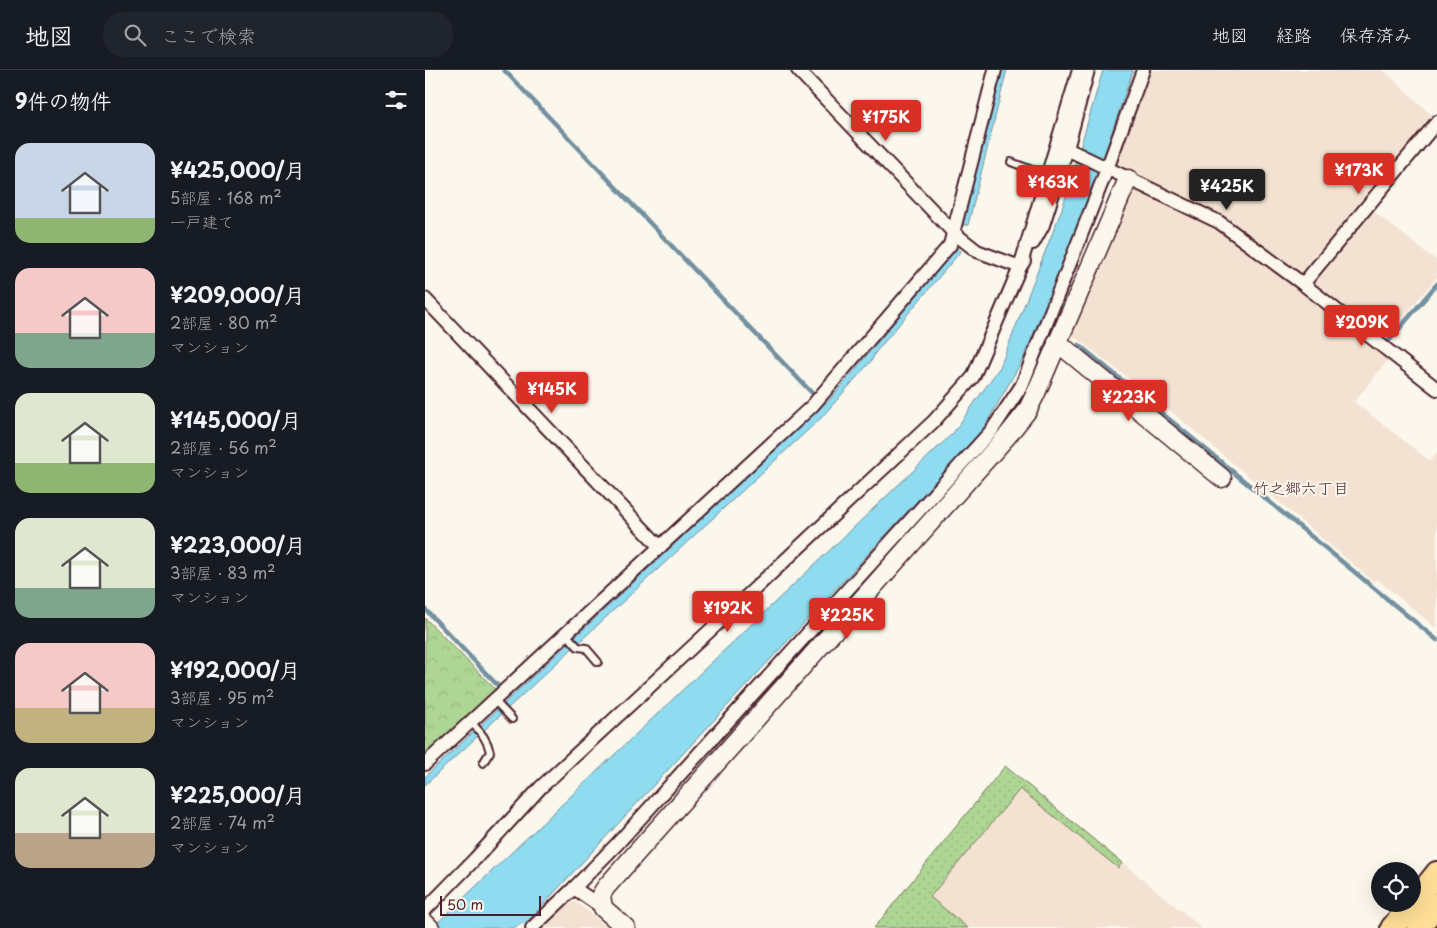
<!DOCTYPE html>
<html lang="ja">
<meta charset="utf-8">
<style>
:root{--surface:#171b24;--page:#20242c;--text:#f1f3f6;--muted:#9ea1a6;--line:#363941;--accent:#d93025}
body{margin:0;font-family:"Playpen Sans","Klee One",sans-serif;background:var(--page);color:var(--text);height:100vh;display:flex;flex-direction:column;font-size:19px;white-space:nowrap}
*{box-sizing:border-box;margin:0}
p{font-size:16px;color:var(--muted)}
.icon{flex:none;width:28px;height:28px;fill:none;stroke:currentColor;stroke-width:2;stroke-linecap:round;stroke-linejoin:round}
.map{position:relative;flex:1;overflow:hidden}
.side{display:flex;flex-direction:column;background:var(--surface);width:425px}
.side>*{flex:none}
.controls{position:absolute;left:946px;top:792px;display:grid;gap:10px}
.controls a{display:grid;place-items:center;width:50px;height:50px;border-radius:50%;background:var(--surface);box-shadow:0 5px 20px #0002;font-size:25px}
.scale{position:absolute;left:15px;bottom:12px;width:101px;box-sizing:border-box;padding-left:5px;border:2px solid #4a1f2b;border-top:0;font-size:14px;line-height:18px;white-space:nowrap;color:#4a1f2b;-webkit-text-stroke:4px #fbf7ec;paint-order:stroke}
.price{position:absolute;translate:-50% -42px;padding:0 11px;border-radius:5px;background:var(--accent);color:#fff;font-size:16px;line-height:32px;filter:drop-shadow(0 1px 2px #0008)}
.price::after{content:'';position:absolute;left:50%;top:30px;width:15px;height:11px;margin-left:-8px;background:inherit;clip-path:polygon(0 0,100% 0,50% 100%)}
.price.current{background:#222;color:#fff}
ul{padding:0;list-style:none}
li{display:flex;align-items:center;gap:15px;height:125px;padding:0 15px}
li span{display:grid;place-items:center;flex:none;width:140px;height:100px;border-radius:15px;color:#555}
li>.icon{margin-inline-start:auto}
span .icon{width:60px;height:60px;fill:#fffc;stroke-width:1}
li b{font-size:21px}
h2{display:flex;justify-content:space-between;align-items:center;height:60px;padding:0 15px;font-size:21px}
header{display:flex;align-items:center;gap:30px;box-sizing:border-box;height:70px;padding:0 25px;background:var(--surface);border-bottom:1px solid var(--line)}
header strong{font-size:24px}
nav{display:flex;gap:28px;margin-inline-start:auto;font-size:18px}
.search{width:350px;height:45px;background:var(--page);display:flex;align-items:center;gap:12px;box-sizing:border-box;padding:0 18px;border-radius:20px;color:var(--muted);font-size:19px}
main{display:flex;flex:1;min-height:0}
.map>svg:first-child{display:block}
.built{fill:#f3e2d1}
.forest{fill:url(#forest-crowns);stroke:#7c7a60}
.garden{fill:url(#garden-dots);stroke:#7c7a60}
.water{fill:#8fdbef;stroke:#7390a1}
.lines{fill:none;stroke-linecap:round;stroke-linejoin:round}
.stream{stroke:#7390a1;stroke-width:4.5}
.lane-casing{stroke:#4a1f2b;stroke-width:10}
.street-casing{stroke:#4a1f2b;stroke-width:16}
.secondary-casing{stroke:#4a1f2b;stroke-width:21}
.highway-casing{stroke:#4a1f2b;stroke-width:26}
.lane{stroke:#fbf7ec;stroke-width:6}
.street{stroke:#fbf7ec;stroke-width:12}
.secondary{stroke:#fbf7ec;stroke-width:18}
.highway{stroke:#fdde96;stroke-width:22}
.labels{text-anchor:middle;stroke-width:4;stroke-linejoin:round;paint-order:stroke}
.neighbourhood-label{font-size:16px;fill:#4a1f2b;stroke:#fbf7ec}
</style>
<header>
<strong>地図</strong>
<div class="search"><svg class="icon" aria-label="search" viewBox="0 0 24 24"><circle cx="10" cy="10" r="6"/><path d="M15 15l6 6"/></svg>ここで検索</div>
<nav><a>地図</a><a>経路</a><a>保存済み</a></nav>
</header>
<main>
<section class="side">
<h2>9件の物件<svg class="icon" aria-label="filters" viewBox="0 0 24 24"><path d="M4 7h16M4 17h16"/><circle cx="9" cy="7" r="2"/><circle cx="15" cy="17" r="2"/></svg></h2>
<ul>
<li><span style="background:linear-gradient(#c9d6e8 75%,#8fb573 0)"><svg class="icon" aria-label="home" viewBox="0 0 24 24"><path d="M3 11l9-7 9 7M6 9v11h12V9"/></svg></span><div><b>¥425,000/月</b><p>5部屋 · 168 m²</p><p>一戸建て</p></div></li>
<li><span style="background:linear-gradient(#f6c9c9 65%,#7fa58c 0)"><svg class="icon" aria-label="home" viewBox="0 0 24 24"><path d="M3 11l9-7 9 7M6 9v11h12V9"/></svg></span><div><b>¥209,000/月</b><p>2部屋 · 80 m²</p><p>マンション</p></div></li>
<li><span style="background:linear-gradient(#dfe7d0 70%,#8fb573 0)"><svg class="icon" aria-label="home" viewBox="0 0 24 24"><path d="M3 11l9-7 9 7M6 9v11h12V9"/></svg></span><div><b>¥145,000/月</b><p>2部屋 · 56 m²</p><p>マンション</p></div></li>
<li><span style="background:linear-gradient(#dfe7d0 70%,#7fa58c 0)"><svg class="icon" aria-label="home" viewBox="0 0 24 24"><path d="M3 11l9-7 9 7M6 9v11h12V9"/></svg></span><div><b>¥223,000/月</b><p>3部屋 · 83 m²</p><p>マンション</p></div></li>
<li><span style="background:linear-gradient(#f6c9c9 65%,#c2b280 0)"><svg class="icon" aria-label="home" viewBox="0 0 24 24"><path d="M3 11l9-7 9 7M6 9v11h12V9"/></svg></span><div><b>¥192,000/月</b><p>3部屋 · 95 m²</p><p>マンション</p></div></li>
<li><span style="background:linear-gradient(#dfe7d0 65%,#b9a48a 0)"><svg class="icon" aria-label="home" viewBox="0 0 24 24"><path d="M3 11l9-7 9 7M6 9v11h12V9"/></svg></span><div><b>¥225,000/月</b><p>2部屋 · 74 m²</p><p>マンション</p></div></li>
</ul>
</section>
<div class="map">
<svg width="1012" height="858" viewBox="0 0 1012 858">
<defs>
<pattern id="forest-crowns" width="20" height="18" patternUnits="userSpaceOnUse" patternTransform="scale(1.25)"><rect width="20" height="18" fill="#add694"/><path d="M2 6a3 3 0 1 1 6 0M12 15a3 3 0 1 1 6 0" fill="none" stroke="#96b780"/></pattern>
<pattern id="garden-dots" width="8" height="8" patternUnits="userSpaceOnUse" patternTransform="scale(1.25)"><rect width="8" height="8" fill="#add694"/><path d="M2 2h.1M6 6h.1" fill="none" stroke="#96b780" stroke-width="1.8" stroke-linecap="round"/></pattern>
</defs>
<rect width="100%" height="100%" fill="#fbf7ec"/>
<filter id="ink" filterUnits="userSpaceOnUse"><feTurbulence type="fractalNoise" baseFrequency=".02" numOctaves="2"/><feDisplacementMap in="SourceGraphic" scale="10" xChannelSelector="R" yChannelSelector="G"/><feConvolveMatrix kernelMatrix="1 2 1 2 8 2 1 2 1" color-interpolation-filters="sRGB"/></filter>
<g filter="url(#ink)">
<!-- built -->
<g class="built">
<path d="M722,0H958L1008,46L881,204L874,203L784,140L688,95Z"/>
<path d="M709,118L777,150L799,163L963,290L929,332L1005,391L1012,383V559L952,509L949,512L740,336L654,270L644,265L703,122Z"/>
<path d="M947,140L1012,191V207L958,271L889,216L888,210Z"/>
<path d="M580,696L777,858H449Z"/>
<path d="M151,832L184,858H115L140,835Z"/>
</g>
<!-- forest -->
<path class="forest" d="M0,548L71,620L0,685Z"/>
<!-- garden -->
<path class="garden" d="M580,696L697,793L693,798L595,719L505,827L543,858H449Z"/>
<!-- water -->
<g class="water">
<path d="M577,0H582L543,155H537Z"/>
<path d="M678,0H708L663,133L598,289L557,361L103,851L88,858H7L528,363L575,297L638,136Z"/>
<path d="M532,177L536,181L450,283L447,290L396,348L0,715V707L407,327Z"/>
</g>
<g class="lines">
<!-- stream -->
<g class="stream">
<path d="M79,0L386,322"/>
<path d="M963,272L1012,214"/>
<path d="M654,275L1012,570"/>
<path d="M0,539L75,618"/>
</g>
<!-- lane casing -->
<g class="lane-casing">
<g id="lane">
<path d="M586,92L623,106"/>
<path d="M141,564L153,577L161,578L173,592"/>
<path d="M69,630L87,649"/>
<path d="M46,652C55,662 62,668 65,682L58,693"/>
</g>
</g>
<!-- street casing -->
<g class="street-casing">
<g id="street">
<path d="M373,0L529,163L552,181L595,197L599,191"/>
<path d="M642,79L794,152L878,214L1012,319"/>
<path d="M608,173L618,155L642,79L663,0"/>
<path d="M878,214L1012,52"/>
<path d="M0,229L235,477"/>
<path d="M0,694L387,336L525,175L570,0"/>
<path d="M149,818L192,774L567,360L597,315L682,99L718,0"/>
<path d="M0,840L50,789L116,717L306,541L509,351L548,307L595,197L654,0"/>
<path d="M107,858L149,818L178,838"/>
</g>
</g>
<!-- secondary casing -->
<g class="secondary-casing">
<g id="secondary">
<path d="M632,272L797,408"/>
<path d="M0,853L5,858"/>
<path d="M201,858L178,838L176,825L181,817L583,365L602,341L611,323L703,109"/>
</g>
</g>
<!-- highway casing -->
<g class="highway-casing">
<g id="highway">
<path d="M988,833L1012,803"/>
<path d="M967,858L987,834"/>
<path d="M993,858L1012,834"/>
</g>
</g>
<!-- lane -->
<use href="#lane" class="lane"/>
<!-- street -->
<use href="#street" class="street"/>
<!-- secondary -->
<use href="#secondary" class="secondary"/>
<!-- highway -->
<use href="#highway" class="highway"/>
</g>
</g>
<g class="labels">
<!-- neighbourhood labels -->
<g class="neighbourhood-label">
<text x="876" y="424">竹之郷六丁目</text>
</g>
</g>
</svg>
<div class="controls">
<a><svg class="icon" aria-label="locate" viewBox="0 0 24 24"><circle cx="12" cy="12" r="6"/><path d="M12 2v4M12 18v4M2 12h4M18 12h4"/></svg></a>
</div>
<div class="scale">50 m</div>
<b class="price" style="left:461px;top:72px">¥175K</b>
<b class="price" style="left:934px;top:125px">¥173K</b>
<b class="price" style="left:628px;top:137px">¥163K</b>
<b class="price current" style="left:802px;top:141px">¥425K</b>
<b class="price" style="left:937px;top:277px">¥209K</b>
<b class="price" style="left:127px;top:344px">¥145K</b>
<b class="price" style="left:704px;top:352px">¥223K</b>
<b class="price" style="left:303px;top:563px">¥192K</b>
<b class="price" style="left:422px;top:570px">¥225K</b>
</div>
</main>
